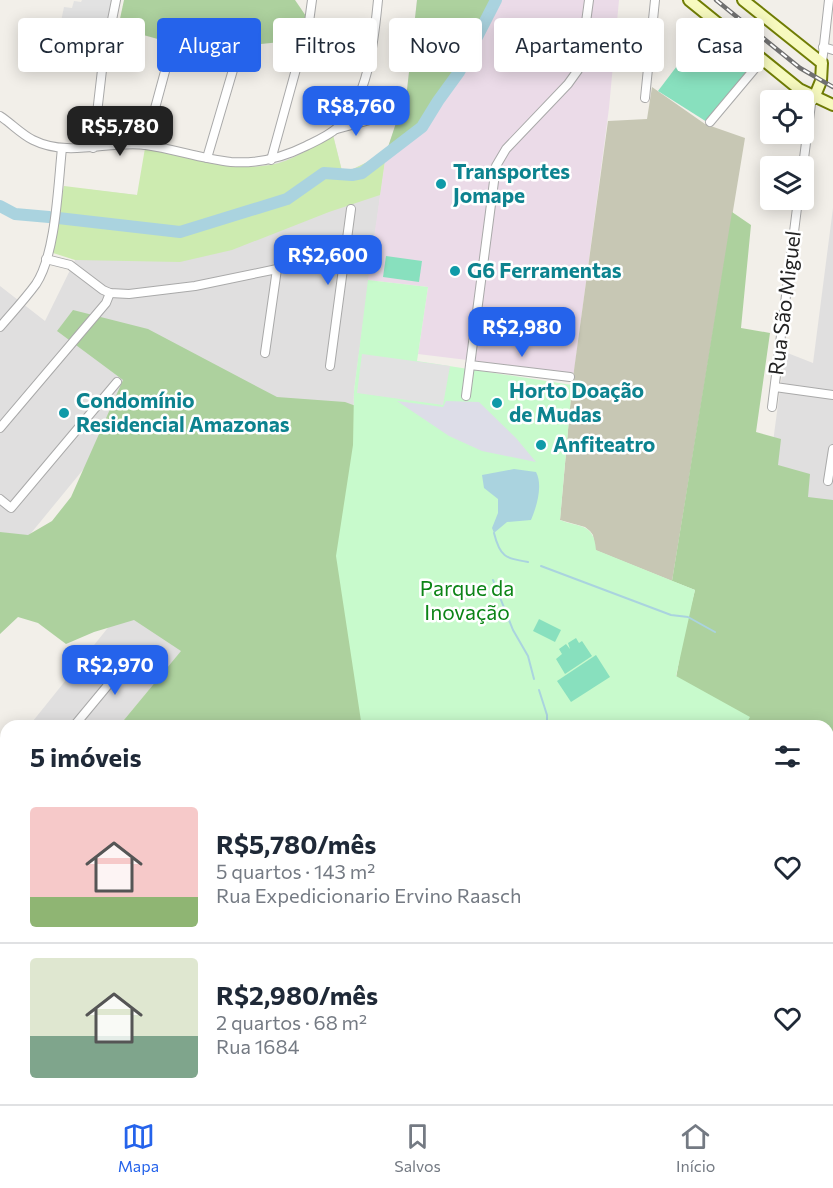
<!DOCTYPE html>
<html lang="pt">
<meta charset="utf-8">
<style>
:root{--surface:#fff;--page:#f2f2f3;--text:#1f2937;--muted:#747a83;--line:#e0e1e3;--accent:#2563eb}
body{margin:0;font-family:Commissioner,sans-serif;background:var(--page);color:var(--text);height:100vh;display:flex;flex-direction:column;font-size:22px;white-space:nowrap}
*{box-sizing:border-box;margin:0}
p{font-size:20px;color:var(--muted)}
.icon{flex:none;width:33px;height:33px;fill:none;stroke:currentColor;stroke-width:2;stroke-linecap:round;stroke-linejoin:round}
.map{position:relative;flex:1;overflow:hidden}
.sheet{position:absolute;left:0px;top:720px;width:834px;height:384px;display:flex;flex-direction:column;background:var(--surface);border-radius:18px 18px 0 0;box-shadow:0 3px 15px #0003}
.sheet>*{flex:none}
.hud{position:absolute;left:18px;top:18px;width:798px;height:54px;display:flex;gap:12px}
.buttons{position:absolute;left:760px;top:90px;display:grid;gap:12px}
.buttons a{display:grid;place-items:center;width:54px;height:54px;border-radius:6px;background:var(--surface);box-shadow:0 3px 15px #0003;font-size:30px}
.price{position:absolute;translate:-50% -51px;padding:0 14px;border-radius:12px;background:var(--accent);color:#fff;font-size:20px;line-height:39px;filter:drop-shadow(0 2px 3px #0008)}
.price::after{content:'';position:absolute;left:50%;top:36px;width:18px;height:14px;margin-left:-9px;background:inherit;clip-path:polygon(0 0,100% 0,50% 100%)}
.price.active{background:#222;color:#fff}
ul{padding:0;list-style:none}
li{display:flex;align-items:center;gap:18px;height:150px;padding:0 30px}
li+li{border-top:2px solid var(--line)}
li span{display:grid;place-items:center;flex:none;width:168px;height:120px;border-radius:6px;color:#555}
li>.icon{margin-inline-start:auto}
span .icon{width:72px;height:72px;fill:#fffc;stroke-width:1}
li b{font-size:26px}
h2{display:flex;justify-content:space-between;align-items:center;height:72px;padding:0 30px;font-size:26px}
.tag{padding:0 21px;border-radius:6px;background:var(--surface);box-shadow:0 3px 15px #0003;font-size:21px;line-height:54px}
.tag.active{background:var(--accent);color:#fff}
.tab-bar{display:flex;justify-content:space-around;align-items:center;height:84px;border-top:2px solid var(--line);background:var(--surface);font-size:16px;color:var(--muted)}
.tab-bar a{display:grid;justify-items:center;gap:3px}
.tab-bar .active{color:var(--accent)}
.map>svg:first-child{display:block}
.residential{fill:#e0dfdf}
.industrial{fill:#ebdbe8}
.construction{fill:#c7c7b4}
.grass{fill:#cdebb0}
.forest{fill:#add19e}
.park{fill:#c8facc}
.pitch{fill:#88e0be}
.parking{fill:#e2e2e2}
.plaza{fill:#dddde8}
.water{fill:#aad3df}
.lines{fill:none;stroke-linecap:round;stroke-linejoin:round}
.stream{stroke:#aad3df;stroke-width:2}
.river{stroke:#aad3df;stroke-width:12}
.street-casing{stroke:#a9a9a9;stroke-width:10}
.secondary-casing{stroke:#707d05;stroke-width:14}
.street{stroke:#fff;stroke-width:8}
.secondary{stroke:#f7fabf;stroke-width:10}
.rail-casing{stroke:#707070;stroke-width:4.5}
.rail{stroke:#fff;stroke-width:2;stroke-dasharray:7;stroke-linecap:butt}
.culture-dot{fill:#0f9aa8;stroke:#fff;stroke-width:2}
.labels{text-anchor:middle;stroke-width:5;stroke-linejoin:round;paint-order:stroke}
.culture-label{font-size:21px;font-weight:bold;fill:#0d838f;stroke:#fff;text-anchor:start}
.street-label{font-size:21px;fill:#222;stroke:#fff}
.park-label{font-size:21px;fill:#0c8416;stroke:#fff}
</style>
<div class="map">
<svg width="833" height="1104" viewBox="0 0 833 1104">
<rect width="100%" height="100%" fill="#f2efe9"/>
<!-- residential -->
<g class="residential">
<path d="M333,135L342,171L353,169L386,153L354,391L353,445L119,726H29L233,472L141,399L0,571V286L45,321L75,260L85,189L137,195L253,167L271,165L294,157Z"/>
<path d="M833,208V762L828,726L751,607L785,352L813,363Z"/>
<path d="M6,754V863L0,870V762Z"/>
<path d="M56,1098H165L160,1104H51Z"/>
</g>
<!-- industrial -->
<path class="industrial" d="M417,0H619L609,108L574,373L418,354L428,287L368,280L386,153L407,90Z"/>
<!-- construction -->
<path class="construction" d="M652,87L705,124L745,138L672,581L595,550L593,535L590,531L585,527L560,520L572,385L608,121L647,119Z"/>
<!-- grass -->
<path class="grass" d="M333,135L342,171L353,169L386,153L380,195L329,212L232,250L180,262L75,260L50,252L64,186L137,195L145,148C184,156 231,172 270,165C292,162 313,146 333,135Z"/>
<!-- forest -->
<g class="forest">
<path d="M124,0H295L308,19L300,40L261,44L183,46L118,28Z"/>
<path d="M417,0H496L459,72L438,101L422,127L386,153L407,90Z"/>
<path d="M732,212L751,225L741,328L770,333L756,432L781,439L778,465L810,474L808,497L833,500V1104H338L313,1098H828V726H654L671,708L683,637L695,590L672,581Z"/>
<path d="M73,310L148,329L277,397L345,402L394,420L535,726H119L181,651L134,620L94,632L66,644L38,623L18,617L0,634V532L28,535L52,521L71,497L123,380L57,331Z"/>
<path d="M6,863V1098H28L25,1104H0V870Z"/>
<path d="M169,1098H303L301,1104H164Z"/>
</g>
<!-- park -->
<g class="park">
<path d="M368,280L428,287L417,361L572,385L560,520C579,528 594,522 596,550L695,590L676,676L750,717L745,726H357L361,721L336,556L353,445L354,391Z"/>
<path d="M434,1098H557L552,1104H441Z"/>
</g>
<!-- pitch -->
<g class="pitch">
<path d="M708,25L754,62L707,122L658,91Z"/>
<path d="M386,256L422,261L419,282L383,277Z"/>
<path d="M539,619L561,630L555,642L533,631Z"/>
<path d="M576,638L579,643L582,641L592,656L565,674L556,659L562,654L559,649L566,644L570,649L568,643Z"/>
<path d="M596,655L610,677L571,702L557,681Z"/>
</g>
<!-- parking -->
<g class="parking">
<path d="M82,0H112L102,46L58,36L64,7L72,8L74,1L81,2Z"/>
<path d="M362,354L450,366L443,405L357,393Z"/>
</g>
<!-- plaza -->
<path class="plaza" d="M397,401L443,407L446,401L479,402L516,438L536,462L482,451L449,436Z"/>
<!-- water -->
<path class="water" d="M514,469L536,472C543,485 537,506 531,520L507,522L494,533L492,528L498,513V499L484,488L482,475Z"/>
<g class="lines">
<!-- stream -->
<g class="stream">
<path d="M494,533C500,557 505,558 528,562"/>
<path d="M541,566L671,615L688,617L715,632"/>
<path d="M493,580L513,630L528,656L534,679"/>
<path d="M539,690L547,715V726"/>
</g>
<!-- river -->
<g class="river">
<path d="M0,206L15,214L49,217"/>
<path d="M58,218L180,232L287,199L324,173L352,175L362,173L422,127L438,101L459,72L496,0"/>
</g>
<!-- street casing -->
<g class="street-casing">
<g id="street">
<path d="M823,47L833,50"/>
<path d="M822,63L829,0"/>
<path d="M645,98L655,0"/>
<path d="M0,116C11,123 21,134 33,140C69,158 109,140 146,145C174,149 202,159 231,162C258,164 282,158 306,146C316,141 328,136 337,128C369,99 374,40 378,0"/>
<path d="M710,122L762,60"/>
<path d="M337,129L370,120"/>
<path d="M145,145L170,53"/>
<path d="M93,148L102,70L116,0"/>
<path d="M207,158L238,53"/>
<path d="M271,160L309,22L312,0"/>
<path d="M803,166L811,104L814,98"/>
<path d="M46,259L70,265L103,290L110,293L129,294L195,286L277,269L346,244"/>
<path d="M0,327C12,313 25,299 36,284C56,254 58,185 62,148"/>
<path d="M265,353L277,269"/>
<path d="M470,365L570,377"/>
<path d="M330,366L351,209"/>
<path d="M775,387L833,395"/>
<path d="M466,396L496,166L506,149L568,84L578,70L582,52L589,0"/>
<path d="M772,407L798,200"/>
<path d="M0,428L106,303L110,293"/>
<path d="M828,481L833,449"/>
<path d="M0,499L11,508L117,382"/>
<path d="M74,726L137,650"/>
<path d="M0,816L6,808"/>
<path d="M105,1104L110,1098"/>
</g>
</g>
<!-- secondary casing -->
<g class="secondary-casing">
<g id="secondary">
<path d="M689,0L799,89L833,105"/>
<path d="M743,0L822,63L821,81L814,98"/>
</g>
</g>
<!-- street -->
<use href="#street" class="street"/>
<!-- secondary -->
<use href="#secondary" class="secondary"/>
<!-- rail casing -->
<g class="rail-casing">
<path id="rail" d="M716,0L800,68L833,87"/>
</g>
<!-- rail -->
<use href="#rail" class="rail"/>
</g>
<!-- markers -->
<g class="culture-dot">
<circle cx="441" cy="184" r="6"/>
<circle cx="455" cy="271" r="6"/>
<circle cx="497" cy="403" r="6"/>
<circle cx="64" cy="413" r="6"/>
<circle cx="541" cy="445" r="6"/>
</g>
<g class="labels">
<!-- culture labels -->
<g class="culture-label">
<text x="453" y="179">Transportes<tspan x="453" dy="24">Jomape</tspan></text>
<text x="467" y="278">G6 Ferramentas</text>
<text x="509" y="398">Horto Doação<tspan x="509" dy="24">de Mudas</tspan></text>
<text x="76" y="408">Condomínio<tspan x="76" dy="24">Residencial Amazonas</tspan></text>
<text x="553" y="452">Anfiteatro</text>
</g>
<!-- street labels -->
<g class="street-label">
<text transform="translate(785 303) rotate(-83)" y="7">Rua São Miguel</text>
</g>
<!-- park labels -->
<g class="park-label">
<text x="467" y="596">Parque da<tspan x="467" dy="24">Inovação</tspan></text>
</g>
</g>
</svg>
<div class="buttons">
<a><svg class="icon" aria-label="locate" viewBox="0 0 24 24"><circle cx="12" cy="12" r="6"/><path d="M12 2v4M12 18v4M2 12h4M18 12h4"/></svg></a>
<a><svg class="icon" aria-label="layers" viewBox="0 0 24 24"><path d="M12 4l9 5-9 5-9-5zM3 14l9 5 9-5"/></svg></a>
</div>
<b class="price" style="left:356px;top:137px">R$8,760</b>
<b class="price active" style="left:120px;top:157px">R$5,780</b>
<b class="price" style="left:328px;top:286px">R$2,600</b>
<b class="price" style="left:522px;top:358px">R$2,980</b>
<b class="price" style="left:115px;top:696px">R$2,970</b>
<div class="hud">
<a class="tag">Comprar</a>
<a class="tag active">Alugar</a>
<a class="tag">Filtros</a>
<a class="tag">Novo</a>
<a class="tag">Apartamento</a>
<a class="tag">Casa</a>
</div>
<section class="sheet">
<h2>5 imóveis<svg class="icon" aria-label="filters" viewBox="0 0 24 24"><path d="M4 7h16M4 17h16"/><circle cx="9" cy="7" r="2"/><circle cx="15" cy="17" r="2"/></svg></h2>
<ul>
<li><span style="background:linear-gradient(#f6c9c9 75%,#8fb573 0)"><svg class="icon" aria-label="home" viewBox="0 0 24 24"><path d="M3 11l9-7 9 7M6 9v11h12V9"/></svg></span><div><b>R$5,780/mês</b><p>5 quartos · 143 m²</p><p>Rua Expedicionario Ervino Raasch</p></div><svg class="icon" aria-label="heart" viewBox="0 0 24 24"><path d="M12 20l-8-8c-3-5 5-10 8-4 3-6 11-1 8 4z"/></svg></li>
<li><span style="background:linear-gradient(#dfe7d0 65%,#7fa58c 0)"><svg class="icon" aria-label="home" viewBox="0 0 24 24"><path d="M3 11l9-7 9 7M6 9v11h12V9"/></svg></span><div><b>R$2,980/mês</b><p>2 quartos · 68 m²</p><p>Rua 1684</p></div><svg class="icon" aria-label="heart" viewBox="0 0 24 24"><path d="M12 20l-8-8c-3-5 5-10 8-4 3-6 11-1 8 4z"/></svg></li>
</ul>
</section>
</div>
<nav class="tab-bar">
<a class="active"><svg class="icon" aria-label="map" viewBox="0 0 24 24"><path d="M3 6l6-2 6 2 6-2v14l-6 2-6-2-6 2zM9 4v14M15 6v14"/></svg>Mapa</a>
<a><svg class="icon" aria-label="saved" viewBox="0 0 24 24"><path d="M7 4h10v16l-5-4-5 4z"/></svg>Salvos</a>
<a><svg class="icon" aria-label="home" viewBox="0 0 24 24"><path d="M3 11l9-7 9 7M6 9v11h12V9"/></svg>Início</a>
</nav>
